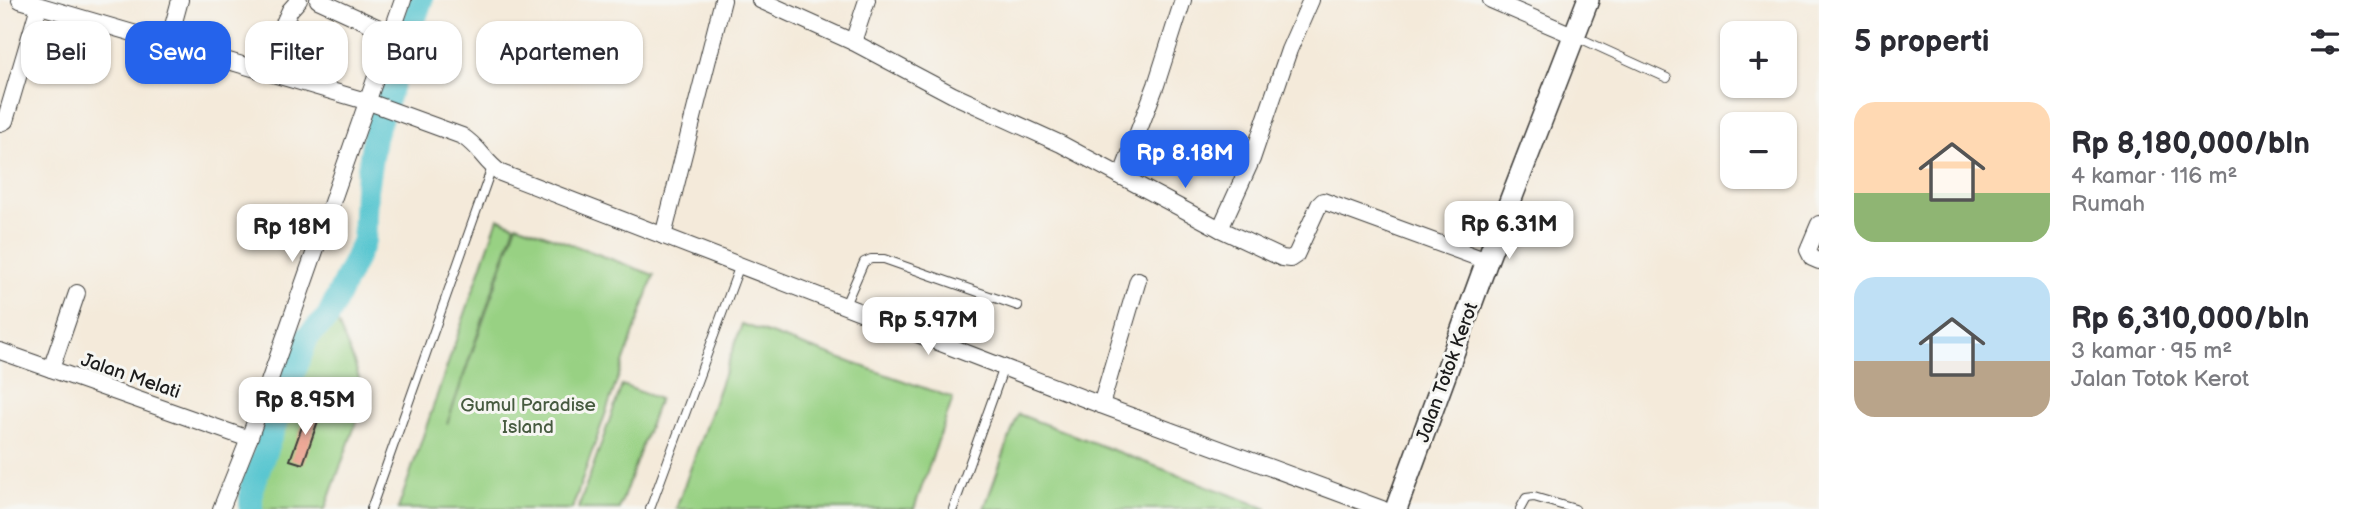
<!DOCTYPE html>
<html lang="id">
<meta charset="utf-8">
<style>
:root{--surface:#fff;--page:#f7f7f7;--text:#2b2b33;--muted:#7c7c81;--accent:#2563eb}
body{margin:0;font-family:"Balsamiq Sans",sans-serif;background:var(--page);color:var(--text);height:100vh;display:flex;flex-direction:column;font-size:26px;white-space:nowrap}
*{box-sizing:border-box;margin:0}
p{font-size:23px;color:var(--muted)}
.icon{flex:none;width:38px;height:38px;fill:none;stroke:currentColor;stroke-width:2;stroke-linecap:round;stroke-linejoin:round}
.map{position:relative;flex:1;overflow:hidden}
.side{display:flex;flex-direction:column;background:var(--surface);width:560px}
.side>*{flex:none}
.top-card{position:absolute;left:21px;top:21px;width:665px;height:63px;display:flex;gap:14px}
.buttons{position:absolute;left:1720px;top:21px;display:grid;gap:14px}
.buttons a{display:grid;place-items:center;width:77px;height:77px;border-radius:14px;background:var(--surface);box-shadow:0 2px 5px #0004;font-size:35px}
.price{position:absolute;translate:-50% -60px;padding:0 16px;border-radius:14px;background:#fff;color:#222;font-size:23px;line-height:46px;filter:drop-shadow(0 2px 4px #0008)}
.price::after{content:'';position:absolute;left:50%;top:42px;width:21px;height:16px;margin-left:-10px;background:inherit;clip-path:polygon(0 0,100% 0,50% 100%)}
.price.selected{background:var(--accent);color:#fff}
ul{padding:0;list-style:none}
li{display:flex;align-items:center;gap:21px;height:175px;padding:0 35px}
li span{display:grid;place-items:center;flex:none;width:196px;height:140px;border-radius:21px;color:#555}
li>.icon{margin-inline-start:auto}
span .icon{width:84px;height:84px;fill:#fffc;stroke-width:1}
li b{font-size:30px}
h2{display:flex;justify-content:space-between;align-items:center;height:84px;padding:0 35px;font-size:30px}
.chip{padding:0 24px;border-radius:21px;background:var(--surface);box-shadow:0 2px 5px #0004;font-size:24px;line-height:63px}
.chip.selected{background:var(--accent);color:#fff}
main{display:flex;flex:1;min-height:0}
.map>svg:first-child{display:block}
.green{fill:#98d183;stroke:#5a7650;stroke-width:2}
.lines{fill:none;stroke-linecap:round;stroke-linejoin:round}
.river{stroke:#59c6d0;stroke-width:24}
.building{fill:#eb9884}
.service-casing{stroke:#3c3b38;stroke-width:10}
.minor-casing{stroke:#3c3b38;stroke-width:18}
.secondary-casing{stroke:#3c3b38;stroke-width:24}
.service{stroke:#fff;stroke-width:8}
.minor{stroke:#fff;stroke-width:16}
.secondary{stroke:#fff;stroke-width:21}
.labels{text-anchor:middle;stroke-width:6;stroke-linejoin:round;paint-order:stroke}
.street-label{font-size:19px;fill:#1c1c1c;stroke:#f6f6f2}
.park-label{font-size:19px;fill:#475b40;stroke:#f6f6f2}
</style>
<main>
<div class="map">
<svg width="1819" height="509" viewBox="0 0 1819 509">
<rect width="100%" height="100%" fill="#f6f6f2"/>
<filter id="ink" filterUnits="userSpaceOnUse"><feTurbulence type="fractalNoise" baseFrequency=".0143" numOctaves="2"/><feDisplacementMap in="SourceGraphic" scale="14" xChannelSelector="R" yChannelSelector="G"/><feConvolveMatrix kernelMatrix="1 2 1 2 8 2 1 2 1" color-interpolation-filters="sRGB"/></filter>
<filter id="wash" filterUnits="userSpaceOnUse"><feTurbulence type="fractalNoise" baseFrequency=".00686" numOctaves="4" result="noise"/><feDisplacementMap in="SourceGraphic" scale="28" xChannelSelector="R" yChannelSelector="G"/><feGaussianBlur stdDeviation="1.57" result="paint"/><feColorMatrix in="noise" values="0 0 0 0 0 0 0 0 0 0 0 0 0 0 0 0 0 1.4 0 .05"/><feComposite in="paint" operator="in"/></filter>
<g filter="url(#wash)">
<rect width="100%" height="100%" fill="#f4eada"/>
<!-- green -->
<g class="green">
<path d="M498,218L515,225L447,424L517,224L654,275L572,509H398Z"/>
<path d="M329,324H338L354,362L365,398L325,509H258L256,487L313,340Z"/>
<path d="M742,324L953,398L914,509H676Z"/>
<path d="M622,385L659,399L619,509H578Z"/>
<path d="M1018,414L1268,509H984Z"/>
</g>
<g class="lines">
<!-- river -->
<path class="river" d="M251,509V489L307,337L328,317L364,241L366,189L374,137L421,0"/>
</g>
<g id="blocks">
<!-- building -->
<path class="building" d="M308,410L320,415L303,464L290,460Z"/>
</g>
</g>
<g filter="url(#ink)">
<use href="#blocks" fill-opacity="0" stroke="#3c3b38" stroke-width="2"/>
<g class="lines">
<!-- service casing -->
<g class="service-casing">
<g id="service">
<path d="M1575,36L1667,78"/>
<path d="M845,305L864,262L871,259H884L1018,306"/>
<path d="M371,509L492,167"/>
<path d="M650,509L740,265"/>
<path d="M953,509L1004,367"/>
<path d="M1520,509L1526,498L1534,497L1575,509"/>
</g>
</g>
<!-- minor casing -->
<g class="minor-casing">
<g id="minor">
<path d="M20,0L369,102L462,136C481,148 484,162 501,173L1101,405L1382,509"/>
<path d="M318,0L392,34"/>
<path d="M760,0L853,42L867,0"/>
<path d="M1491,0L1575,36"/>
<path d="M853,42L953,95L1061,144L1220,229L1282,258L1290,259L1296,255L1319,205L1323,201L1487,261"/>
<path d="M168,44L180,0"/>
<path d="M262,71L290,10L299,0"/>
<path d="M0,123L5,121L39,6"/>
<path d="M1121,177L1156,85L1183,0"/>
<path d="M1819,224L1808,250L1812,258L1819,261"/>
<path d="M1220,229L1252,159L1289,50L1311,0"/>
<path d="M663,236L723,0"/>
<path d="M0,351L249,439"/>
<path d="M51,369L77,293"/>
<path d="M1101,405L1138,280"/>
<path d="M221,509L249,439L403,0"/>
</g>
</g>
<!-- secondary casing -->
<g class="secondary-casing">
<path id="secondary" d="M1396,509L1487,261L1588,0"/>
</g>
<!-- service -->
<use href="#service" class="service"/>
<!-- minor -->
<use href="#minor" class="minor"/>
<!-- secondary -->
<use href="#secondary" class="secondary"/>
</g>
</g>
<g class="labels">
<!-- street labels -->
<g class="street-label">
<text transform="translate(1446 372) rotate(-70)" y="7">Jalan Totok Kerot</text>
<text transform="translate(131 375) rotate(19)" y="7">Jalan Melati</text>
</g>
<!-- park labels -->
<g class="park-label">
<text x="528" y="411">Gumul Paradise<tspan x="528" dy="22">Island</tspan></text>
</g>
</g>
</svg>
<div class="buttons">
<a>+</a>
<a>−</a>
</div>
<b class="price selected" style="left:1185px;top:190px">Rp 8.18M</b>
<b class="price" style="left:1509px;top:261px">Rp 6.31M</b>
<b class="price" style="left:292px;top:264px">Rp 18M</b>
<b class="price" style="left:928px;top:357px">Rp 5.97M</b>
<b class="price" style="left:305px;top:437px">Rp 8.95M</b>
<div class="top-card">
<a class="chip">Beli</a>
<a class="chip selected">Sewa</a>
<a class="chip">Filter</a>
<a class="chip">Baru</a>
<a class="chip">Apartemen</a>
</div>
</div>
<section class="side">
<h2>5 properti<svg class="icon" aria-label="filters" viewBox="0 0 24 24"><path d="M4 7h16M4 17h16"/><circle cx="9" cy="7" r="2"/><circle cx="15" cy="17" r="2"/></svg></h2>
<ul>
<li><span style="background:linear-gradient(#ffd9b3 65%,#8fb573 0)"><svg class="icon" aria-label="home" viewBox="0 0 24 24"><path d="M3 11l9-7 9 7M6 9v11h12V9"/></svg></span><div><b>Rp 8,180,000/bln</b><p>4 kamar · 116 m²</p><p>Rumah</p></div></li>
<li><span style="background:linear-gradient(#bfe0f5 60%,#b9a48a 0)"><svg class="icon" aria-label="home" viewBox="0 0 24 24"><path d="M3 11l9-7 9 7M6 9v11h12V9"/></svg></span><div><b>Rp 6,310,000/bln</b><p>3 kamar · 95 m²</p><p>Jalan Totok Kerot</p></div></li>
</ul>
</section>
</main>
